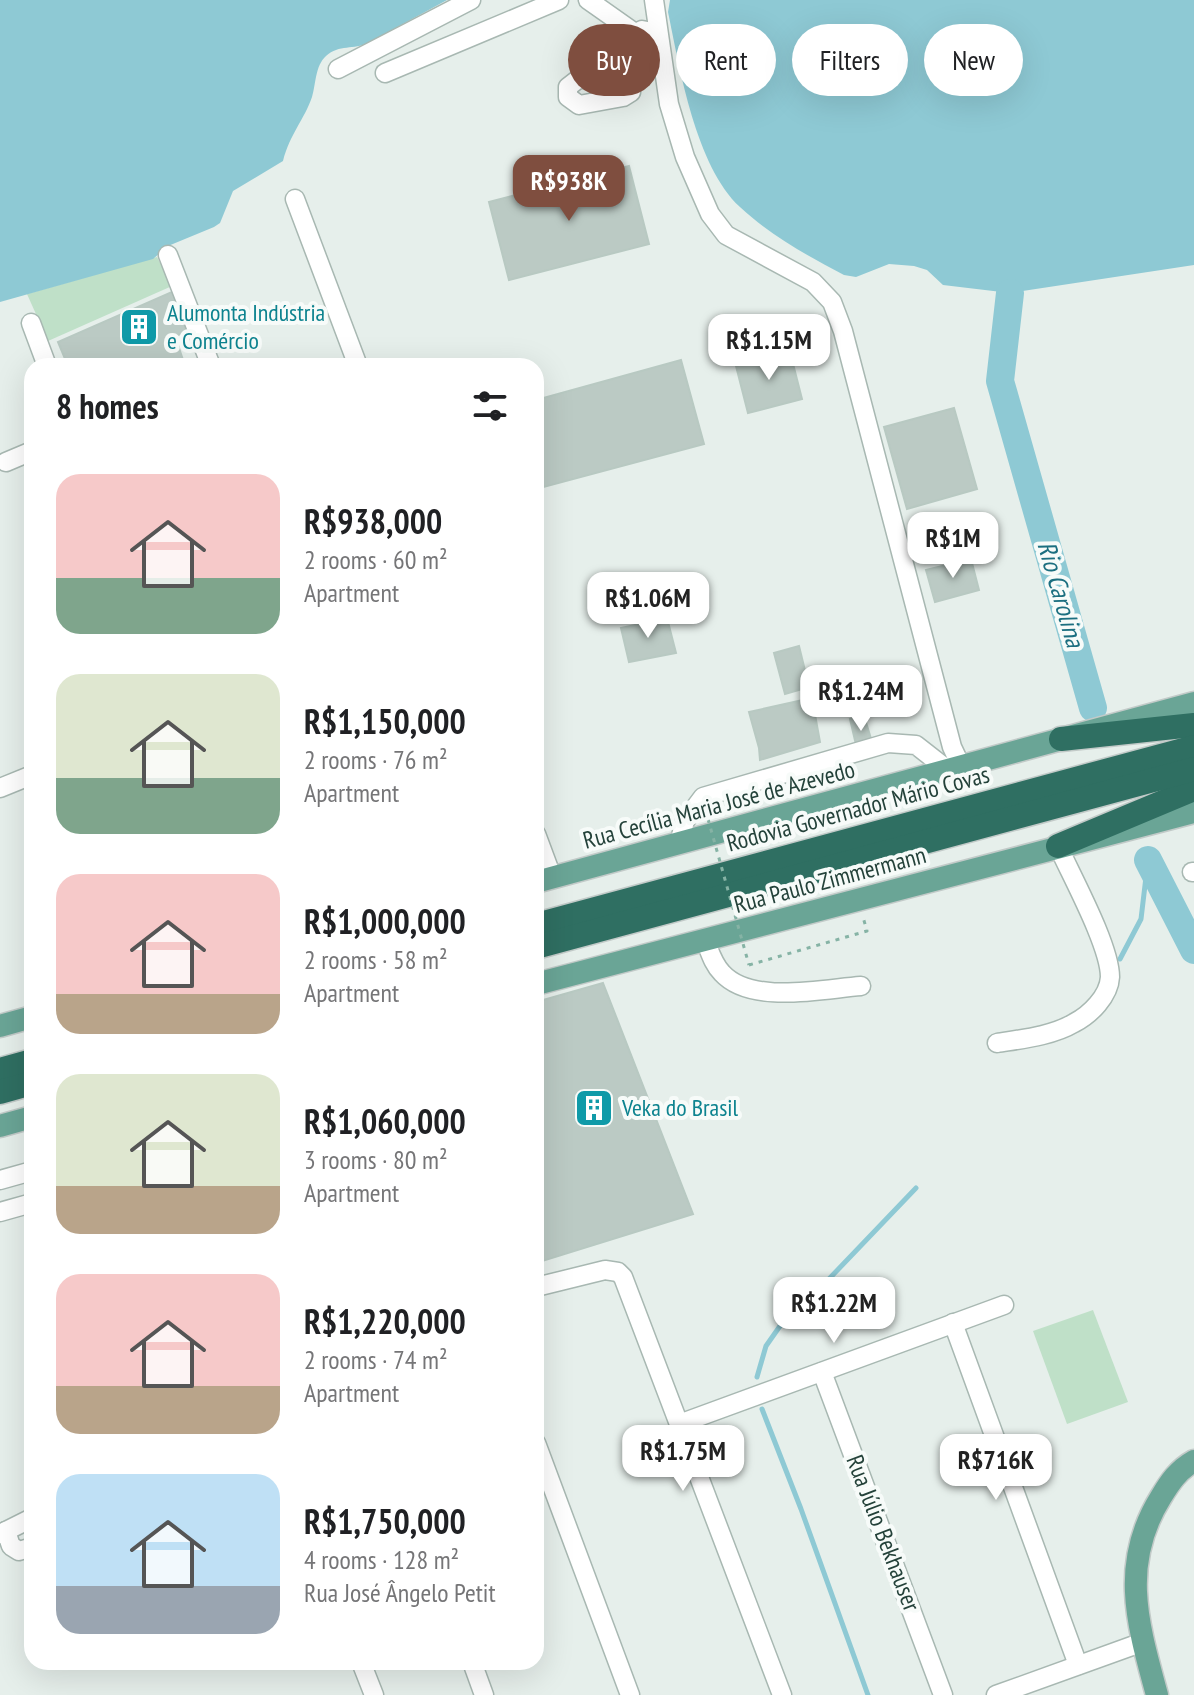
<!DOCTYPE html>
<meta charset="utf-8">
<style>
:root{--surface:#fff;--page:#f6f6f6;--text:#202124;--muted:#757577;--accent:#7f4e3f}
body{margin:0;font-family:"PT Sans Narrow",sans-serif;background:var(--page);color:var(--text);height:100vh;display:flex;flex-direction:column;font-size:30px;white-space:nowrap}
*{box-sizing:border-box;margin:0}
p{font-size:26px;color:var(--muted)}
.icon{flex:none;width:44px;height:44px;fill:none;stroke:currentColor;stroke-width:2;stroke-linecap:round;stroke-linejoin:round}
.map{position:relative;flex:1;overflow:hidden}
.panel{position:absolute;left:24px;top:358px;width:520px;height:1312px;display:flex;flex-direction:column;background:var(--surface);border-radius:24px;box-shadow:0 8px 32px #0002}
.panel>*{flex:none}
.top-card{position:absolute;left:568px;top:24px;width:506px;height:72px;display:flex;gap:16px}
.price{position:absolute;translate:-50% -68px;padding:0 18px;border-radius:16px;background:#fff;color:#222;font-size:26px;line-height:52px;filter:drop-shadow(0 2px 4px #0008)}
.price::after{content:'';position:absolute;left:50%;top:48px;width:24px;height:18px;margin-left:-12px;background:inherit;clip-path:polygon(0 0,100% 0,50% 100%)}
.price.selected{background:var(--accent);color:#fff}
ul{padding:0;list-style:none}
li{display:flex;align-items:center;gap:24px;height:200px;padding:0 32px}
li span{display:grid;place-items:center;flex:none;width:224px;height:160px;border-radius:24px;color:#555}
li>.icon{margin-inline-start:auto}
span .icon{width:96px;height:96px;fill:#fffc;stroke-width:1}
li b{font-size:34px}
h2{display:flex;justify-content:space-between;align-items:center;height:96px;padding:0 32px;font-size:34px}
.chip{padding:0 28px;border-radius:36px;background:var(--surface);box-shadow:0 8px 32px #0002;font-size:28px;line-height:72px}
.chip.selected{background:var(--accent);color:#fff}
.map>svg:first-child{display:block}
.green{fill:#bfe0c8}
.water{fill:#8ec9d4}
.lines{fill:none;stroke-linecap:round;stroke-linejoin:round}
.stream{stroke:#8ec9d4;stroke-width:5}
.river{stroke:#8ec9d4;stroke-width:28}
.building{fill:#bbcac4;stroke:#b8c9c2;stroke-width:2}
.minor-casing{stroke:#a8b8b2;stroke-width:21}
.major-casing{stroke:#c2cac8;stroke-width:25}
.highway-casing{stroke:#c2cac8;stroke-width:27}
.path{stroke:#86b3a5;stroke-width:3;stroke-dasharray:4 6;stroke-linecap:butt}
.minor{stroke:#fff;stroke-width:18}
.major{stroke:#6aa596;stroke-width:22}
.highway{stroke:#2f6f62;stroke-width:24}
.path-bridge{stroke:#86b3a5;stroke-width:3;stroke-dasharray:4 6;stroke-linecap:butt}
.labels{text-anchor:middle;stroke-width:8;stroke-linejoin:round;paint-order:stroke}
.culture-label{font-size:24px;fill:#0d838f;stroke:#f7fbf9;text-anchor:start}
.street-label{font-size:24px;fill:#24423a;stroke:#f7fbf9}
.water-label{font-size:26px;font-style:italic;fill:#1c6f80;stroke:#f7fbf9}
</style>
<div class="map">
<svg width="1194" height="1695" viewBox="0 0 1194 1695">
<rect width="100%" height="100%" fill="#e6efeb"/>
<!-- green -->
<g class="green">
<path d="M157,257L172,286L48,341L27,294Z"/>
<path d="M1093,1310L1128,1402L1067,1424L1033,1331Z"/>
</g>
<!-- water -->
<g class="water">
<path d="M0,0H447L368,43C354,50 339,44 326,56C315,66 316,84 312,97C304,120 290,134 283,161L233,191L220,223L214,227L168,246L153,259L0,302Z"/>
<path d="M670,0H1194V265L1010,293L943,285L927,270L914,266L889,264L856,277L844,275C808,256 771,236 740,207C696,166 680,70 668,12Z"/>
</g>
<g class="lines">
<!-- stream -->
<g class="stream">
<path d="M1120,959L1141,919L1148,860"/>
<path d="M757,1377L766,1346L780,1326L805,1304L916,1188"/>
<path d="M762,1409L801,1509L868,1695"/>
</g>
<!-- river -->
<g class="river">
<path d="M1010,293L1000,381L1093,708"/>
<path d="M1148,860L1194,950"/>
</g>
</g>
<!-- building -->
<g class="building">
<path d="M629,166L649,244L509,280L489,202Z"/>
<path d="M174,291L187,332L175,336L185,366H68L58,342Z"/>
<path d="M790,352L802,399L748,413L736,366Z"/>
<path d="M681,360L704,444L536,489V400Z"/>
<path d="M954,408L977,489L907,509L884,427Z"/>
<path d="M971,559L979,590L935,602L926,570Z"/>
<path d="M667,618L676,653L629,662L621,628Z"/>
<path d="M799,646L809,687L785,694L774,653Z"/>
<path d="M812,698L820,742L760,760L759,748L749,712Z"/>
<path d="M864,716L873,745L857,749L850,719Z"/>
<path d="M603,983L693,1214L536,1263V1002Z"/>
</g>
<g class="lines">
<!-- minor casing -->
<g class="minor-casing">
<g id="minor">
<path d="M588,0L635,33"/>
<path d="M654,0L669,104L685,157L710,214L726,235L813,282L832,302L843,331L952,747L961,766"/>
<path d="M628,68L577,80L568,87V97L579,105L623,97L631,92C635,73 621,57 629,37L642,30L658,33"/>
<path d="M338,69L471,0"/>
<path d="M385,73L559,0"/>
<path d="M295,199L358,366"/>
<path d="M168,255L211,366"/>
<path d="M31,323L47,366"/>
<path d="M6,462L32,451"/>
<path d="M0,788L32,775"/>
<path d="M536,834L552,877"/>
<path d="M679,843L685,821L703,797L888,743L916,745L948,770"/>
<path d="M1192,872H1194"/>
<path d="M705,940C710,952 713,964 722,973C751,1005 822,989 861,986"/>
<path d="M997,1043C1022,1039 1052,1036 1074,1023C1090,1015 1109,996 1110,977C1110,946 1072,877 1058,846"/>
<path d="M0,1180L32,1171"/>
<path d="M0,1212L32,1203"/>
<path d="M536,1287L605,1270L618,1272L623,1277L782,1695"/>
<path d="M953,1323L1078,1665"/>
<path d="M822,1372L943,1695"/>
<path d="M679,1424L1004,1305"/>
<path d="M536,1443L630,1695"/>
<path d="M6,1531L11,1546L19,1551L32,1547"/>
<path d="M0,1534L32,1518"/>
<path d="M361,1662L374,1695"/>
<path d="M472,1662L484,1695"/>
<path d="M996,1695L1143,1642"/>
</g>
</g>
<!-- major casing -->
<g class="major-casing">
<g id="major">
<path d="M536,882L1194,703"/>
<path d="M536,984L1194,812"/>
<path d="M0,1026L32,1017"/>
<path d="M0,1126L32,1117"/>
<path d="M1157,1695C1138,1625 1119,1564 1161,1497C1170,1482 1178,1470 1194,1461"/>
</g>
</g>
<!-- highway casing -->
<g class="highway-casing">
<g id="highway">
<path d="M1061,739L1194,725"/>
<path d="M1058,846L1194,789"/>
<path d="M536,925L1194,747"/>
<path d="M536,947L1194,769"/>
<path d="M0,1070L32,1061"/>
<path d="M0,1092L32,1083"/>
</g>
</g>
<!-- path -->
<g class="path">
<path d="M785,794L846,774"/>
<path d="M749,965L867,931L863,917"/>
</g>
<!-- minor -->
<use href="#minor" class="minor"/>
<!-- major -->
<use href="#major" class="major"/>
<!-- highway -->
<use href="#highway" class="highway"/>
<!-- path-bridge -->
<path class="path-bridge" d="M708,819L749,965"/>
</g>
<!-- icons -->
<defs>
<g id="building-square" transform="scale(2)"><rect x="-9" y="-9" width="18" height="18" rx="4" fill="#0f9aa8" stroke="#f7fbf9"/><path d="M-4-6H4V6H1V3H-1V6H-4ZM-2.5-4.3h1.7v1.8h-1.7ZM.8-4.3h1.7v1.8H.8ZM-2.5-1h1.7V.8h-1.7ZM.8-1h1.7V.8H.8Z" fill="#fff"/></g>
</defs>
<g fill-rule="evenodd">
<use href="#building-square" x="139" y="327"/>
<use href="#building-square" x="594" y="1108"/>
</g>
<g class="labels">
<!-- culture labels -->
<g class="culture-label">
<text x="167" y="321">Alumonta Indústria<tspan x="167" dy="28">e Comércio</tspan></text>
<text x="622" y="1116">Veka do Brasil</text>
</g>
<!-- street labels -->
<g class="street-label">
<text transform="translate(719 805) rotate(-15)" y="8">Rua Cecília Maria José de Azevedo</text>
<text transform="translate(858 809) rotate(-15)" y="8">Rodovia Governador Mário Covas</text>
<text transform="translate(830 880) rotate(-15)" y="8">Rua Paulo Zimmermann</text>
<text transform="translate(883 1533) rotate(69)" y="8">Rua Júlio Bekhauser</text>
</g>
<!-- water labels -->
<g class="water-label">
<text transform="translate(1061 594) rotate(74)" y="9">Rio Carolina</text>
</g>
</g>
</svg>
<b class="price selected" style="left:569px;top:223px">R$938K</b>
<b class="price" style="left:769px;top:382px">R$1.15M</b>
<b class="price" style="left:953px;top:580px">R$1M</b>
<b class="price" style="left:648px;top:640px">R$1.06M</b>
<b class="price" style="left:861px;top:733px">R$1.24M</b>
<b class="price" style="left:834px;top:1345px">R$1.22M</b>
<b class="price" style="left:683px;top:1493px">R$1.75M</b>
<b class="price" style="left:996px;top:1502px">R$716K</b>
<div class="top-card">
<a class="chip selected">Buy</a>
<a class="chip">Rent</a>
<a class="chip">Filters</a>
<a class="chip">New</a>
</div>
<section class="panel">
<h2>8 homes<svg class="icon" aria-label="filters" viewBox="0 0 24 24"><path d="M4 7h16M4 17h16"/><circle cx="9" cy="7" r="2"/><circle cx="15" cy="17" r="2"/></svg></h2>
<ul>
<li><span style="background:linear-gradient(#f6c9c9 65%,#7fa58c 0)"><svg class="icon" aria-label="home" viewBox="0 0 24 24"><path d="M3 11l9-7 9 7M6 9v11h12V9"/></svg></span><div><b>R$938,000</b><p>2 rooms · 60 m²</p><p>Apartment</p></div></li>
<li><span style="background:linear-gradient(#dfe7d0 65%,#7fa58c 0)"><svg class="icon" aria-label="home" viewBox="0 0 24 24"><path d="M3 11l9-7 9 7M6 9v11h12V9"/></svg></span><div><b>R$1,150,000</b><p>2 rooms · 76 m²</p><p>Apartment</p></div></li>
<li><span style="background:linear-gradient(#f6c9c9 75%,#b9a48a 0)"><svg class="icon" aria-label="home" viewBox="0 0 24 24"><path d="M3 11l9-7 9 7M6 9v11h12V9"/></svg></span><div><b>R$1,000,000</b><p>2 rooms · 58 m²</p><p>Apartment</p></div></li>
<li><span style="background:linear-gradient(#dfe7d0 70%,#b9a48a 0)"><svg class="icon" aria-label="home" viewBox="0 0 24 24"><path d="M3 11l9-7 9 7M6 9v11h12V9"/></svg></span><div><b>R$1,060,000</b><p>3 rooms · 80 m²</p><p>Apartment</p></div></li>
<li><span style="background:linear-gradient(#f6c9c9 70%,#b9a48a 0)"><svg class="icon" aria-label="home" viewBox="0 0 24 24"><path d="M3 11l9-7 9 7M6 9v11h12V9"/></svg></span><div><b>R$1,220,000</b><p>2 rooms · 74 m²</p><p>Apartment</p></div></li>
<li><span style="background:linear-gradient(#bfe0f5 70%,#9aa5b1 0)"><svg class="icon" aria-label="home" viewBox="0 0 24 24"><path d="M3 11l9-7 9 7M6 9v11h12V9"/></svg></span><div><b>R$1,750,000</b><p>4 rooms · 128 m²</p><p>Rua José Ângelo Petit</p></div></li>
</ul>
</section>
</div>
